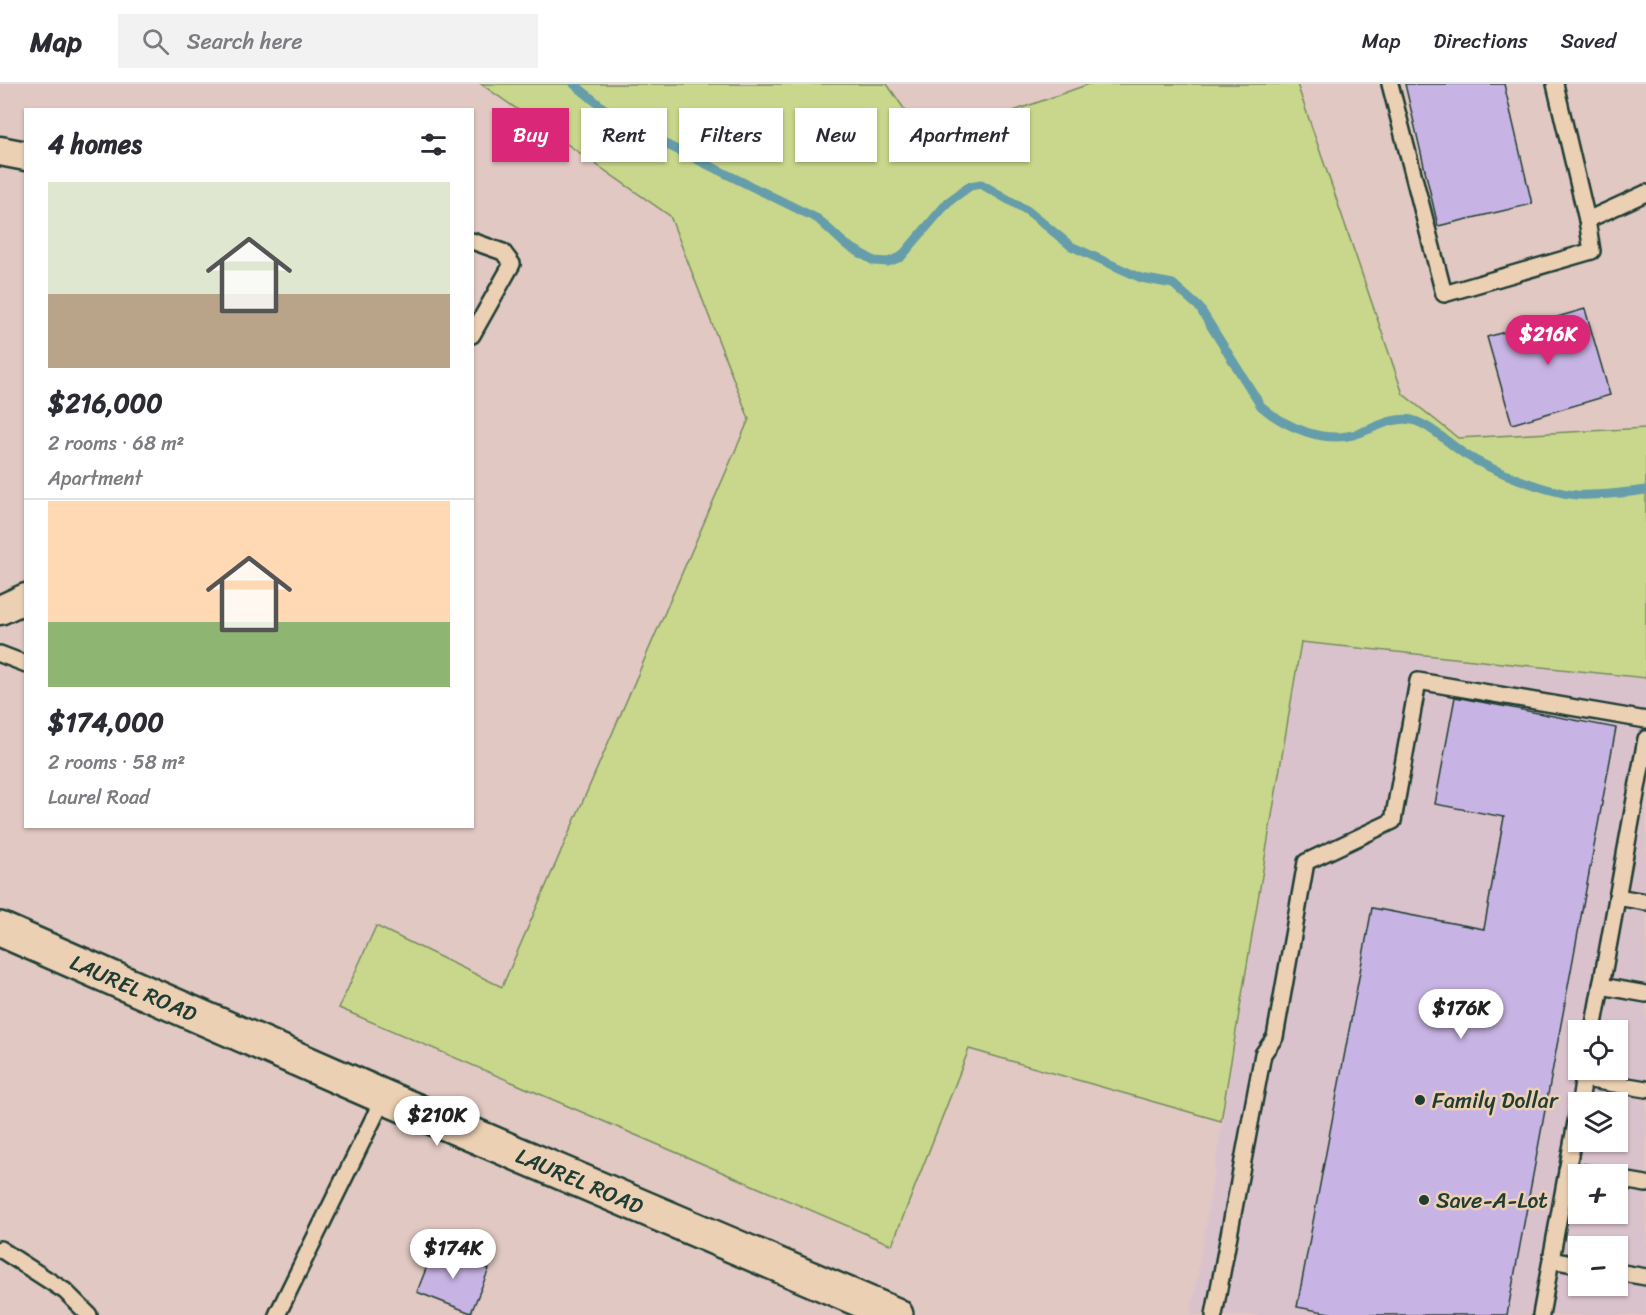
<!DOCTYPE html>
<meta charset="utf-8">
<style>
:root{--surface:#fff;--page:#f2f2f3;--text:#2b2b33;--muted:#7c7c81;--line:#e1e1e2;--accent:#db2777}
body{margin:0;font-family:Sriracha,sans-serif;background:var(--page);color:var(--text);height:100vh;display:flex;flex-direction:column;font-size:22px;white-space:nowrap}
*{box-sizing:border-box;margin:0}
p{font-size:20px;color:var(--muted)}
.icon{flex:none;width:33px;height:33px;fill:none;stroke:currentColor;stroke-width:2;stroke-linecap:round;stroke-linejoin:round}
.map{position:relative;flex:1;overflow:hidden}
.side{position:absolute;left:24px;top:24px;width:450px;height:720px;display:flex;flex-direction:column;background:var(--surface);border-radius:0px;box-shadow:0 2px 4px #0004}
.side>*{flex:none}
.banner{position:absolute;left:492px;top:24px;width:570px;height:54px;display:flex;gap:12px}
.buttons{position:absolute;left:1568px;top:936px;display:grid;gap:12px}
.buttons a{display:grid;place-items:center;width:60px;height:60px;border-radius:0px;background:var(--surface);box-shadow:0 2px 4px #0004;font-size:30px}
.price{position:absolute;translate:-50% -51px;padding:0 14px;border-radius:21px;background:#fff;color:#222;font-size:20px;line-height:39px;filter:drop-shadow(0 2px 3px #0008)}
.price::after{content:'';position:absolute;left:50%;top:36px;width:18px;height:14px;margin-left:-9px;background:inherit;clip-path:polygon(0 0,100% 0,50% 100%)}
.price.active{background:var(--accent);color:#fff}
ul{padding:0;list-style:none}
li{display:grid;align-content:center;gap:12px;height:318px;padding:0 24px}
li+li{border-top:2px solid var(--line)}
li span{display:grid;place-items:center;height:186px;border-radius:0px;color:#555}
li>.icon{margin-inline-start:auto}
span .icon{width:108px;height:108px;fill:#fffc;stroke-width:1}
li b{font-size:26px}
h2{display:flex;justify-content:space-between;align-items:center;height:72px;padding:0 24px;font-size:26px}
.chip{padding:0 21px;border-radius:0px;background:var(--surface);box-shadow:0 2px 4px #0004;font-size:21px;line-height:54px}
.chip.active{background:var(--accent);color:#fff}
header{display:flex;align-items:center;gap:36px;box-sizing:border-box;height:84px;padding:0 30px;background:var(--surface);border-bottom:2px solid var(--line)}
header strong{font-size:28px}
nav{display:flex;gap:33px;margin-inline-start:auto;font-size:21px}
.search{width:420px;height:54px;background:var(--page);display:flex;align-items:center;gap:15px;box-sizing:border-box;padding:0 21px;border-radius:0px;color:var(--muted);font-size:22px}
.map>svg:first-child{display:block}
.built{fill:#dac2cc;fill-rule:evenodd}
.green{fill:#c8d78b;stroke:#748a60;stroke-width:1.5}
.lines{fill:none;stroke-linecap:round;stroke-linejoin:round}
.stream{stroke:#669daa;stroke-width:9}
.building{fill:#c8b4e4;stroke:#1f3d34;stroke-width:1.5}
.service-casing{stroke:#1f3d34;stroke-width:20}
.minor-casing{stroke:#1f3d34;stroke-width:33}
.secondary-casing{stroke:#1f3d34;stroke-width:38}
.service{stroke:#ecd0b3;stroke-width:15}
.minor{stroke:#ecd0b3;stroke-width:28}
.secondary{stroke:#ecd0b3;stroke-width:33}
.poi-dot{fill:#1f3d34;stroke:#ecd0b3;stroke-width:2}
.labels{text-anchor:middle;stroke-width:5;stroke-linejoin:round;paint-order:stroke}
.street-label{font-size:22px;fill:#1f3d34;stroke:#ecd0b3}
.poi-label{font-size:22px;fill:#1f3d34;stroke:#ecd0b3;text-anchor:start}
</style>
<header>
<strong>Map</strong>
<div class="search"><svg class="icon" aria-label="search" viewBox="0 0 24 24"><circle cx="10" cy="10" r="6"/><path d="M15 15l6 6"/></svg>Search here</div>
<nav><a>Map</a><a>Directions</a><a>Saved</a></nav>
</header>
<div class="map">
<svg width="1646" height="1231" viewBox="0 0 1646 1231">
<rect width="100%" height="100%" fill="#e1c8c2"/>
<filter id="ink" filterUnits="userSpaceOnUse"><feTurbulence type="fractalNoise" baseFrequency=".0167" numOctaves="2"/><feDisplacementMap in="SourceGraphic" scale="12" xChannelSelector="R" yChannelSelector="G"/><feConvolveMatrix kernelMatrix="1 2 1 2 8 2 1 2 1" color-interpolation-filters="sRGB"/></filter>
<g filter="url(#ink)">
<!-- built -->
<path class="built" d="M1301,558L1646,594V1231H1191ZM1578,946H1617V986H1578ZM1578,1018H1617V1058H1578ZM1578,1090H1617V1130H1578ZM1578,1162H1617V1202H1578Z"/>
<!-- green -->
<path class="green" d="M481,0H887L927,58L1089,0H1297L1403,310L1458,354L1646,344V594L1301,558L1221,1037L969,965L892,1161L339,924L376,842L502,903L749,335L670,132Z"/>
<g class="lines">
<!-- stream -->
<path class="stream" d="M574,0L612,31L645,50L818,135L845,160L874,177L888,178L901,173L948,118L970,102L981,100L1028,127L1071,162L1141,194L1173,200L1199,223L1261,322C1286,344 1326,361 1359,349C1375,344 1394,332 1412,336C1431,341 1449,360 1466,371C1491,386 1548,409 1577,411C1601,412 1623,409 1646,406"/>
</g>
<!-- building -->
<g class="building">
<path d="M1405,0H1504L1532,120L1438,142Z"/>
<path d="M1585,225L1610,311L1512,340L1487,253Z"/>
<path d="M1455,613L1616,644L1507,1231H1340L1297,1223L1372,824L1484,845L1504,733L1435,720Z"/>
<path d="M434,1164L489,1185L471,1229L417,1208Z"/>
</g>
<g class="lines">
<!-- service casing -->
<g class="service-casing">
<g id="service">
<path d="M1390,0L1444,210L1592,167L1587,136L1646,109"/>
<path d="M1555,0L1587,136"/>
<path d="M472,157L503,168L512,180L472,251"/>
<path d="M0,570L26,580"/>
<path d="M1617,813L1646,818"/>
<path d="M1601,902L1646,910"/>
<path d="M1593,946L1646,655"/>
<path d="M1584,995L1646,1005"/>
<path d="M1580,1018L1585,986"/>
<path d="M1567,1086L1591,1090"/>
<path d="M1617,1095L1646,1100"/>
<path d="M0,1165L65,1207L89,1231"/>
<path d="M1551,1176L1578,1181"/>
<path d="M1617,1188L1646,1193"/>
<path d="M277,1231L384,1013"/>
<path d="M1214,1231L1263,970L1275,953L1306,778L1393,737L1418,597L1646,636"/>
<path d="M1541,1231L1578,1027"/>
</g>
</g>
<!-- minor casing -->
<g class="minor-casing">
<g id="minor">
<path d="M0,67L26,72"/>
<path d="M0,526L26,514"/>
</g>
</g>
<!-- secondary casing -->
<g class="secondary-casing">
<g id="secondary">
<path id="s1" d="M0,845L384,1013L896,1231"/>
</g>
</g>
<!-- service -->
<use href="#service" class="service"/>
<!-- minor -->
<use href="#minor" class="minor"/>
<!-- secondary -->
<use href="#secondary" class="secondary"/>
</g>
</g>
<!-- markers -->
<g class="poi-dot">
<circle cx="1420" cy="1016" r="6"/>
<circle cx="1424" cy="1116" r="6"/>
</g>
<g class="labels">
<!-- street labels -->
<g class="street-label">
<text dy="8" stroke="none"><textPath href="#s1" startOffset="146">LAUREL ROAD</textPath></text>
<text dy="8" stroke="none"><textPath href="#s1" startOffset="632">LAUREL ROAD</textPath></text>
</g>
<!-- poi labels -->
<g class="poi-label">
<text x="1432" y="1024">Family Dollar</text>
<text x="1436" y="1124">Save-A-Lot</text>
</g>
</g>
</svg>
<div class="buttons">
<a><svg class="icon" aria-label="locate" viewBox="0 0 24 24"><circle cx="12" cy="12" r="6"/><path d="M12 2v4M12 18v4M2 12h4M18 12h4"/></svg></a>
<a><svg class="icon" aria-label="layers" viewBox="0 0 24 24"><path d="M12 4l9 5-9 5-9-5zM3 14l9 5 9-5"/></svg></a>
<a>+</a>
<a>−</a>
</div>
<b class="price active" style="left:1548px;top:282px">$216K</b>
<b class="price" style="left:1461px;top:956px">$176K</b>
<b class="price" style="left:437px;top:1063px">$210K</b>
<b class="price" style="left:453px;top:1196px">$174K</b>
<div class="banner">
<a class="chip active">Buy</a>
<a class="chip">Rent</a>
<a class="chip">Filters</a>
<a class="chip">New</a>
<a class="chip">Apartment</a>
</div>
<section class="side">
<h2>4 homes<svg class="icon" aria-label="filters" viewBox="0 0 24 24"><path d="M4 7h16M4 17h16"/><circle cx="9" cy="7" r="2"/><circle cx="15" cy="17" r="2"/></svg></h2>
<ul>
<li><span style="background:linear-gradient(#dfe7d0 60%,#b9a48a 0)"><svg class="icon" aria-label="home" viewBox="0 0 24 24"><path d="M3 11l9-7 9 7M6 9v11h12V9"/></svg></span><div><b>$216,000</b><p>2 rooms · 68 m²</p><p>Apartment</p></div></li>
<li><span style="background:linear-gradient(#ffd9b3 65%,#8fb573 0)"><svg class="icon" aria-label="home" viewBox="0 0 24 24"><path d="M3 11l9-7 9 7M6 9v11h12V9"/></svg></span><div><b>$174,000</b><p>2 rooms · 58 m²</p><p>Laurel Road</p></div></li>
</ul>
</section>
</div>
